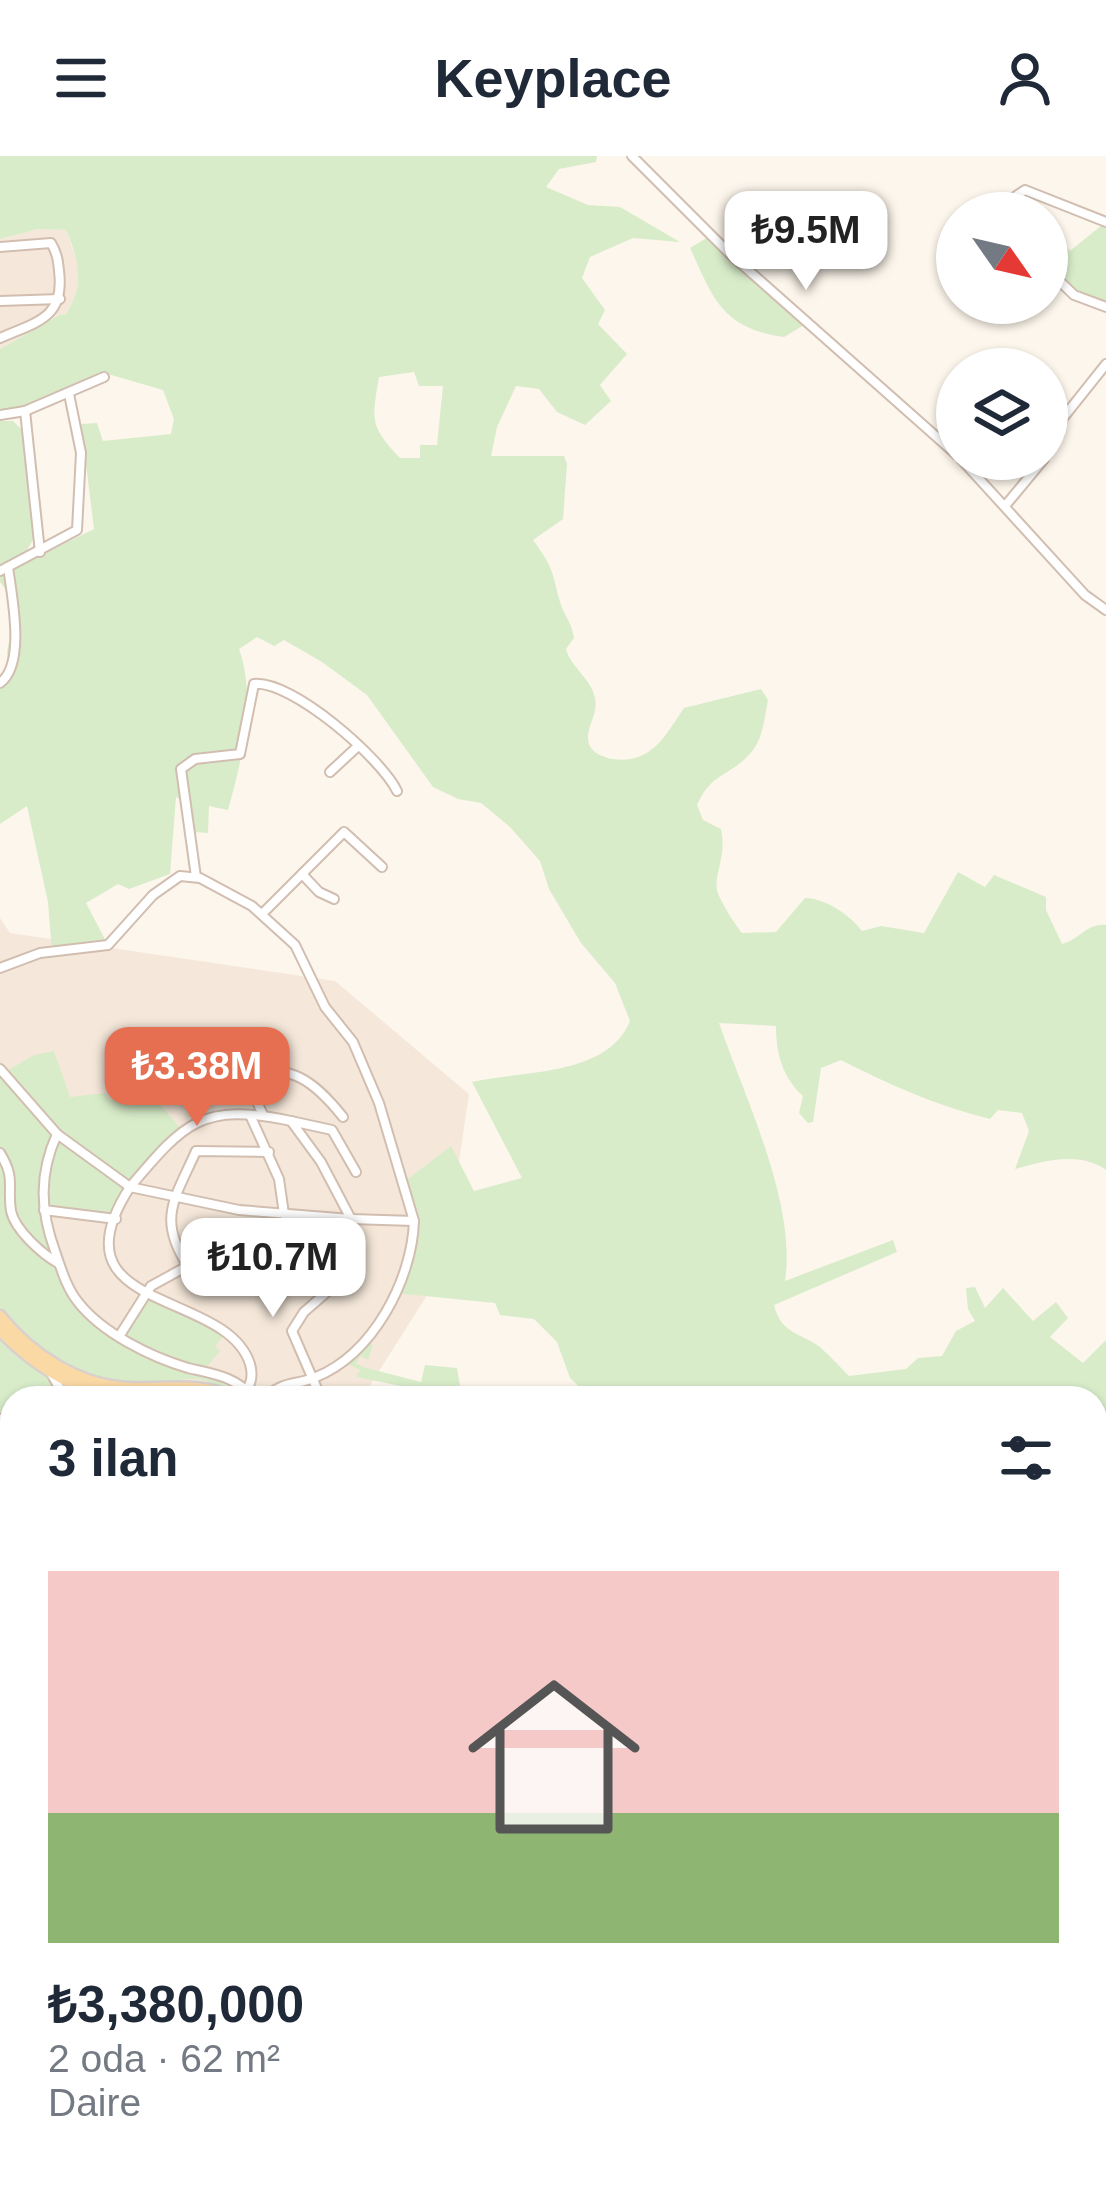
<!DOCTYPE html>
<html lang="tr">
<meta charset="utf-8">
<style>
:root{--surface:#fff;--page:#f6f6f7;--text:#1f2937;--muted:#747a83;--accent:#e76f51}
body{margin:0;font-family:Arial,sans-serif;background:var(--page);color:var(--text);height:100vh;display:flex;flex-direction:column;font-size:45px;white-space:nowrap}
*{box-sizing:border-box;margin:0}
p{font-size:39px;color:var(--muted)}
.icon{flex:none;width:66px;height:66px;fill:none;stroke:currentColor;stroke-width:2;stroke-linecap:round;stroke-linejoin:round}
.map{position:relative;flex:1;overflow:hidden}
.side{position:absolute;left:0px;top:1230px;width:1107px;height:807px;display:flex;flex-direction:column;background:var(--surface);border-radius:36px 36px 0 0;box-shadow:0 3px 9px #0004}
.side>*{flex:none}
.needle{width:78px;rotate:124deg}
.buttons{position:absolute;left:936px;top:36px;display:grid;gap:24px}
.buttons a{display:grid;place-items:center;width:132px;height:132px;border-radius:50%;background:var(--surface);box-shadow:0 3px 9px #0004;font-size:60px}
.price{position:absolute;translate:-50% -102px;padding:0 27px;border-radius:24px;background:#fff;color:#222;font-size:39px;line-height:78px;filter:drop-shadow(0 3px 6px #0008)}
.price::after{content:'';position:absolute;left:50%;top:72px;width:36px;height:27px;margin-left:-18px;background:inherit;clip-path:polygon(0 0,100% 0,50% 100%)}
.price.on{background:var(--accent);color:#fff}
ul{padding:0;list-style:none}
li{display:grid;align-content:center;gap:24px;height:636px;padding:0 48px}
li span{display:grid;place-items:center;height:372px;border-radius:0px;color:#555}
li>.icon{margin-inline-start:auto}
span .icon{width:216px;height:216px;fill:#fffc;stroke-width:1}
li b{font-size:51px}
h2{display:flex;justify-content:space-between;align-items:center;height:144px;padding:0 48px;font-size:51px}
header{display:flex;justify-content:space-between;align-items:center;height:156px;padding:0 48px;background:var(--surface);font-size:54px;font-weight:800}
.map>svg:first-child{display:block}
.residential{fill:#f5e8da}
.green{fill:#d8ecc9;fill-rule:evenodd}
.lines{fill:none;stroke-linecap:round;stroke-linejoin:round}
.minor-casing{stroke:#d1beb0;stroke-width:12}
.major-casing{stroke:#dad1cd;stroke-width:15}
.highway-casing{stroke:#dad1cd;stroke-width:18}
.minor{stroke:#fff;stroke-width:8}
.major{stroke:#fbd9a5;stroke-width:10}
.highway{stroke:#f7b7a3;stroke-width:14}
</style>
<header><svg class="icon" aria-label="menu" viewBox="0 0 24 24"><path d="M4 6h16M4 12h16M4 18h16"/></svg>Keyplace<svg class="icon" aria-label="person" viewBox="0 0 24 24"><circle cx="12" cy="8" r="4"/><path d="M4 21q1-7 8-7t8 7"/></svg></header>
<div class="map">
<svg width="1106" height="2036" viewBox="0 0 1106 2036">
<rect width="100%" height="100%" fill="#fdf6ec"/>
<!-- residential -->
<g class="residential">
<path d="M38,73L66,74L80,114L75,144L66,158L56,160L0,193V83Z"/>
<path d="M0,762L10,777L335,825L469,938L443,1114L362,1242H12V1399L0,1388Z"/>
</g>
<!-- green -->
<g class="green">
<path d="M0,0H597L596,6L559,13L546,31L588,49L620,51L680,86L633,82L590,101L582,122L605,154L598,168L627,198L600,229L611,245L585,269L557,256L539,233L516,230L497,271L491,300H564L567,308L563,363L533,384C554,413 551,413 560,446C564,459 572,467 574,482L566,493C571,512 591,522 595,542C599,559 584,572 589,588C592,597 603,601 612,603C651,609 665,580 684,552L761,533L768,544C764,564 763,586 747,601C725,622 711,618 697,649L703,664L721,673C727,699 714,718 717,734C718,742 736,770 742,777L776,776L805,742C825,742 850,759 862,775L881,770L924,777L958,716L985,731L994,719L1046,741V754L1062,788C1080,784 1086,767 1106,769V1014C1079,995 1045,1005 1015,1013L1029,975L1022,957L998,954L990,963C937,950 890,929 841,904L821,912L813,966L808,967L799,957L803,940C782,921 776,897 776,870L719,867C745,942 797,1048 785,1125L893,1084L897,1096L774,1149C781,1179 803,1177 821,1192C831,1201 840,1211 849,1220L906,1213L918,1202L942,1200L956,1175L975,1165L968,1153L966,1132L975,1131L985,1152L1003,1132L1033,1165L1056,1146L1068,1162L1050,1181L1083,1207L1106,1184V1392L1095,1391V1242H591L570,1222L557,1186L534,1163L500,1159L495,1147L395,1137L414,1075L404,1026L451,990L474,1035L522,1022L472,926C523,914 607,921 630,865L615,827L581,787L549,733L540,705L510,671L481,647L458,643L433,631L367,539L322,506L284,484L274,490L257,481L239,493C257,544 242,603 228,654L209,650L208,677L193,676L192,649L176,641L170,718L129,733L118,728L86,747L108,789L52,796L48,746L27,650L0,668V521L9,514L7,496L15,454L20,453L0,426V419L94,373L81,268L97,267L103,285L171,278L174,263L163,234L101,216L14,255H0V193L57,160L66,158C85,130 79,104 66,74L38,73L0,83ZM414,216L419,230H443L437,289H420V302H400C369,270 372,263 379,221Z"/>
<path d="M1047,66L1070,95L1102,69H1106V148C1053,130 1047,121 1047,66Z"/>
<path d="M708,81L804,169L784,181C722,172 714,144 690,92Z"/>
<path d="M0,265H13L23,275L34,382L25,398L0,410Z"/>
<path d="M54,895L70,941L105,937L110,944L133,941L145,931L181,973L130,1031L116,1063L44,1054L49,1078L80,1148L120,1179L144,1140L212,1170L224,1180L215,1190L220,1195L202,1217L238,1235L241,1233L238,1239C226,1234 214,1227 202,1224C182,1220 157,1229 136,1229C80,1227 34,1194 0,1151V919L34,899Z"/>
<path d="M0,1185L49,1223L60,1242H12V1274L0,1258Z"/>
<path d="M365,1186L373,1189L368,1204L360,1200L356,1207L363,1211L421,1226L425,1209L457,1212L460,1230H423L421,1234L356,1221L360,1214L348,1208Z"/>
<path d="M0,1269L12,1286V1384L0,1387Z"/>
<path d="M1106,1659V1814L1095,1815V1670Z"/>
<path d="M9,1721L12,1722V1787L7,1794L12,1797C12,1809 9,1830 0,1837V1730Z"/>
<path d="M1095,1961L1102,1968L1106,1964V2036H730L716,2025H1095Z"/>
<path d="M12,1995V2025H88L98,2036H0V1996Z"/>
<path d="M128,2025H299L286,2036H129Z"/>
<path d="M396,2025H510L517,2036H410Z"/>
</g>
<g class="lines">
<!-- minor casing -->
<g class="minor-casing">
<g id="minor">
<path d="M632,0L729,97L957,299"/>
<path d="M1019,57L1016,40L1025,34L1106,66"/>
<path d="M0,91L51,87C57,97 58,104 59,115C65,162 37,166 0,182"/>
<path d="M1047,113L1074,139L1106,151"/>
<path d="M0,145L60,143"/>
<path d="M25,255L40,396"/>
<path d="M0,259L25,255L104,221"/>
<path d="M1047,298L1063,262L1106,208"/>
<path d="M961,303L1085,439L1106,454"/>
<path d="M1005,350L1044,303"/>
<path d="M0,415L77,374L81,297L69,238"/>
<path d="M0,527C26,508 12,441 8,411"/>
<path d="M330,616L357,591"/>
<path d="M302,718L319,736L334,743"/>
<path d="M196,721L181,613L195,603L240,598L254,528C292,524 381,602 397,635"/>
<path d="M263,757L344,676L382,711"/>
<path d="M0,812L40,797L108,789L153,739L180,720L200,722L252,750L295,789L325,851L353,886L379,947L414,1065L351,1063L352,1096L247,1090L215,1095L151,1130L120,1179"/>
<path d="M234,895L263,959"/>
<path d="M242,912C293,912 311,921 343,961"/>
<path d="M0,913L57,978L130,1031C185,966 202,946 291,965"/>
<path d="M250,959L279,1023L284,1058"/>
<path d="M57,978C39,1018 40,1054 55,1095C61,1112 66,1131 78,1146C102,1177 151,1201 188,1212C213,1218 238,1221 253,1242"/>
<path d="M0,997C16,1023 7,1029 11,1055C15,1074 42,1098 58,1107"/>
<path d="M44,1054L116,1063"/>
<path d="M188,1110C156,1062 176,1041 196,995L269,996"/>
<path d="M51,1217L65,1242"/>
<path d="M241,1242C250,1231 254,1222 250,1208C226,1132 48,1158 130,1031L239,1054L351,1063L321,1006L291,965L332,974L356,1016"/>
<path d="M264,1242C285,1224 294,1230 316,1221C373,1198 412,1124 414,1065"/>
<path d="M321,1242L292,1175L304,1156L349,1117L352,1096"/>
<path d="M0,1263L12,1279"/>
<path d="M0,1391L12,1387"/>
<path d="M0,1464L12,1459"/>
<path d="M0,1594L12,1592"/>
<path d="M0,1608L12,1614"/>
<path d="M83,2025L93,2036"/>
<path d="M208,2025L217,2036"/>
<path d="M549,2025L558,2036"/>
<path d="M619,2025L632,2036"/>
<path d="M703,2025L717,2036"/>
<path d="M186,2036L197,2025"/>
</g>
</g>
<!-- major casing -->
<g class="major-casing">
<g id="major">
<path d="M0,1160C31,1199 79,1230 130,1232C167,1234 199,1225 234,1242"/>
<path d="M0,1174C29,1205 71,1234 115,1240C137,1243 159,1239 182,1242"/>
<path d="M532,2025L541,2036"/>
</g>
</g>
<!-- highway casing -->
<g class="highway-casing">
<g id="highway">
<path d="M379,2025L395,2036"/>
<path d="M514,2025L522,2036"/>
<path d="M300,2036L314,2025"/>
</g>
</g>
<!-- minor -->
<use href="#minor" class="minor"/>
<!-- major -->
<use href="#major" class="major"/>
<!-- highway -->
<use href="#highway" class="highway"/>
</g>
</svg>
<div class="buttons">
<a><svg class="needle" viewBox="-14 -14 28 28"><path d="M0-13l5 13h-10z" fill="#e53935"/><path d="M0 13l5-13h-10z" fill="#747a83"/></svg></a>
<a><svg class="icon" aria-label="layers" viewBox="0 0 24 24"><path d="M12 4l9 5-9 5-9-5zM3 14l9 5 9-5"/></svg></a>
</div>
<b class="price" style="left:806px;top:137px">₺9.5M</b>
<b class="price on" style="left:197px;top:973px">₺3.38M</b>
<b class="price" style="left:273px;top:1164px">₺10.7M</b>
<section class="side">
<h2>3 ilan<svg class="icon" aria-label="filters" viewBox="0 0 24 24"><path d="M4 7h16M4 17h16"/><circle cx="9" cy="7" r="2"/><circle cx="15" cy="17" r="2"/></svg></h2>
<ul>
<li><span style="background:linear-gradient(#f6c9c9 65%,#8fb573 0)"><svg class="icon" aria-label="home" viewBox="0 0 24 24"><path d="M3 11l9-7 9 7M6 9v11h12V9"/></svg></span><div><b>₺3,380,000</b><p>2 oda · 62 m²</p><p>Daire</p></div></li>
</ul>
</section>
</div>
